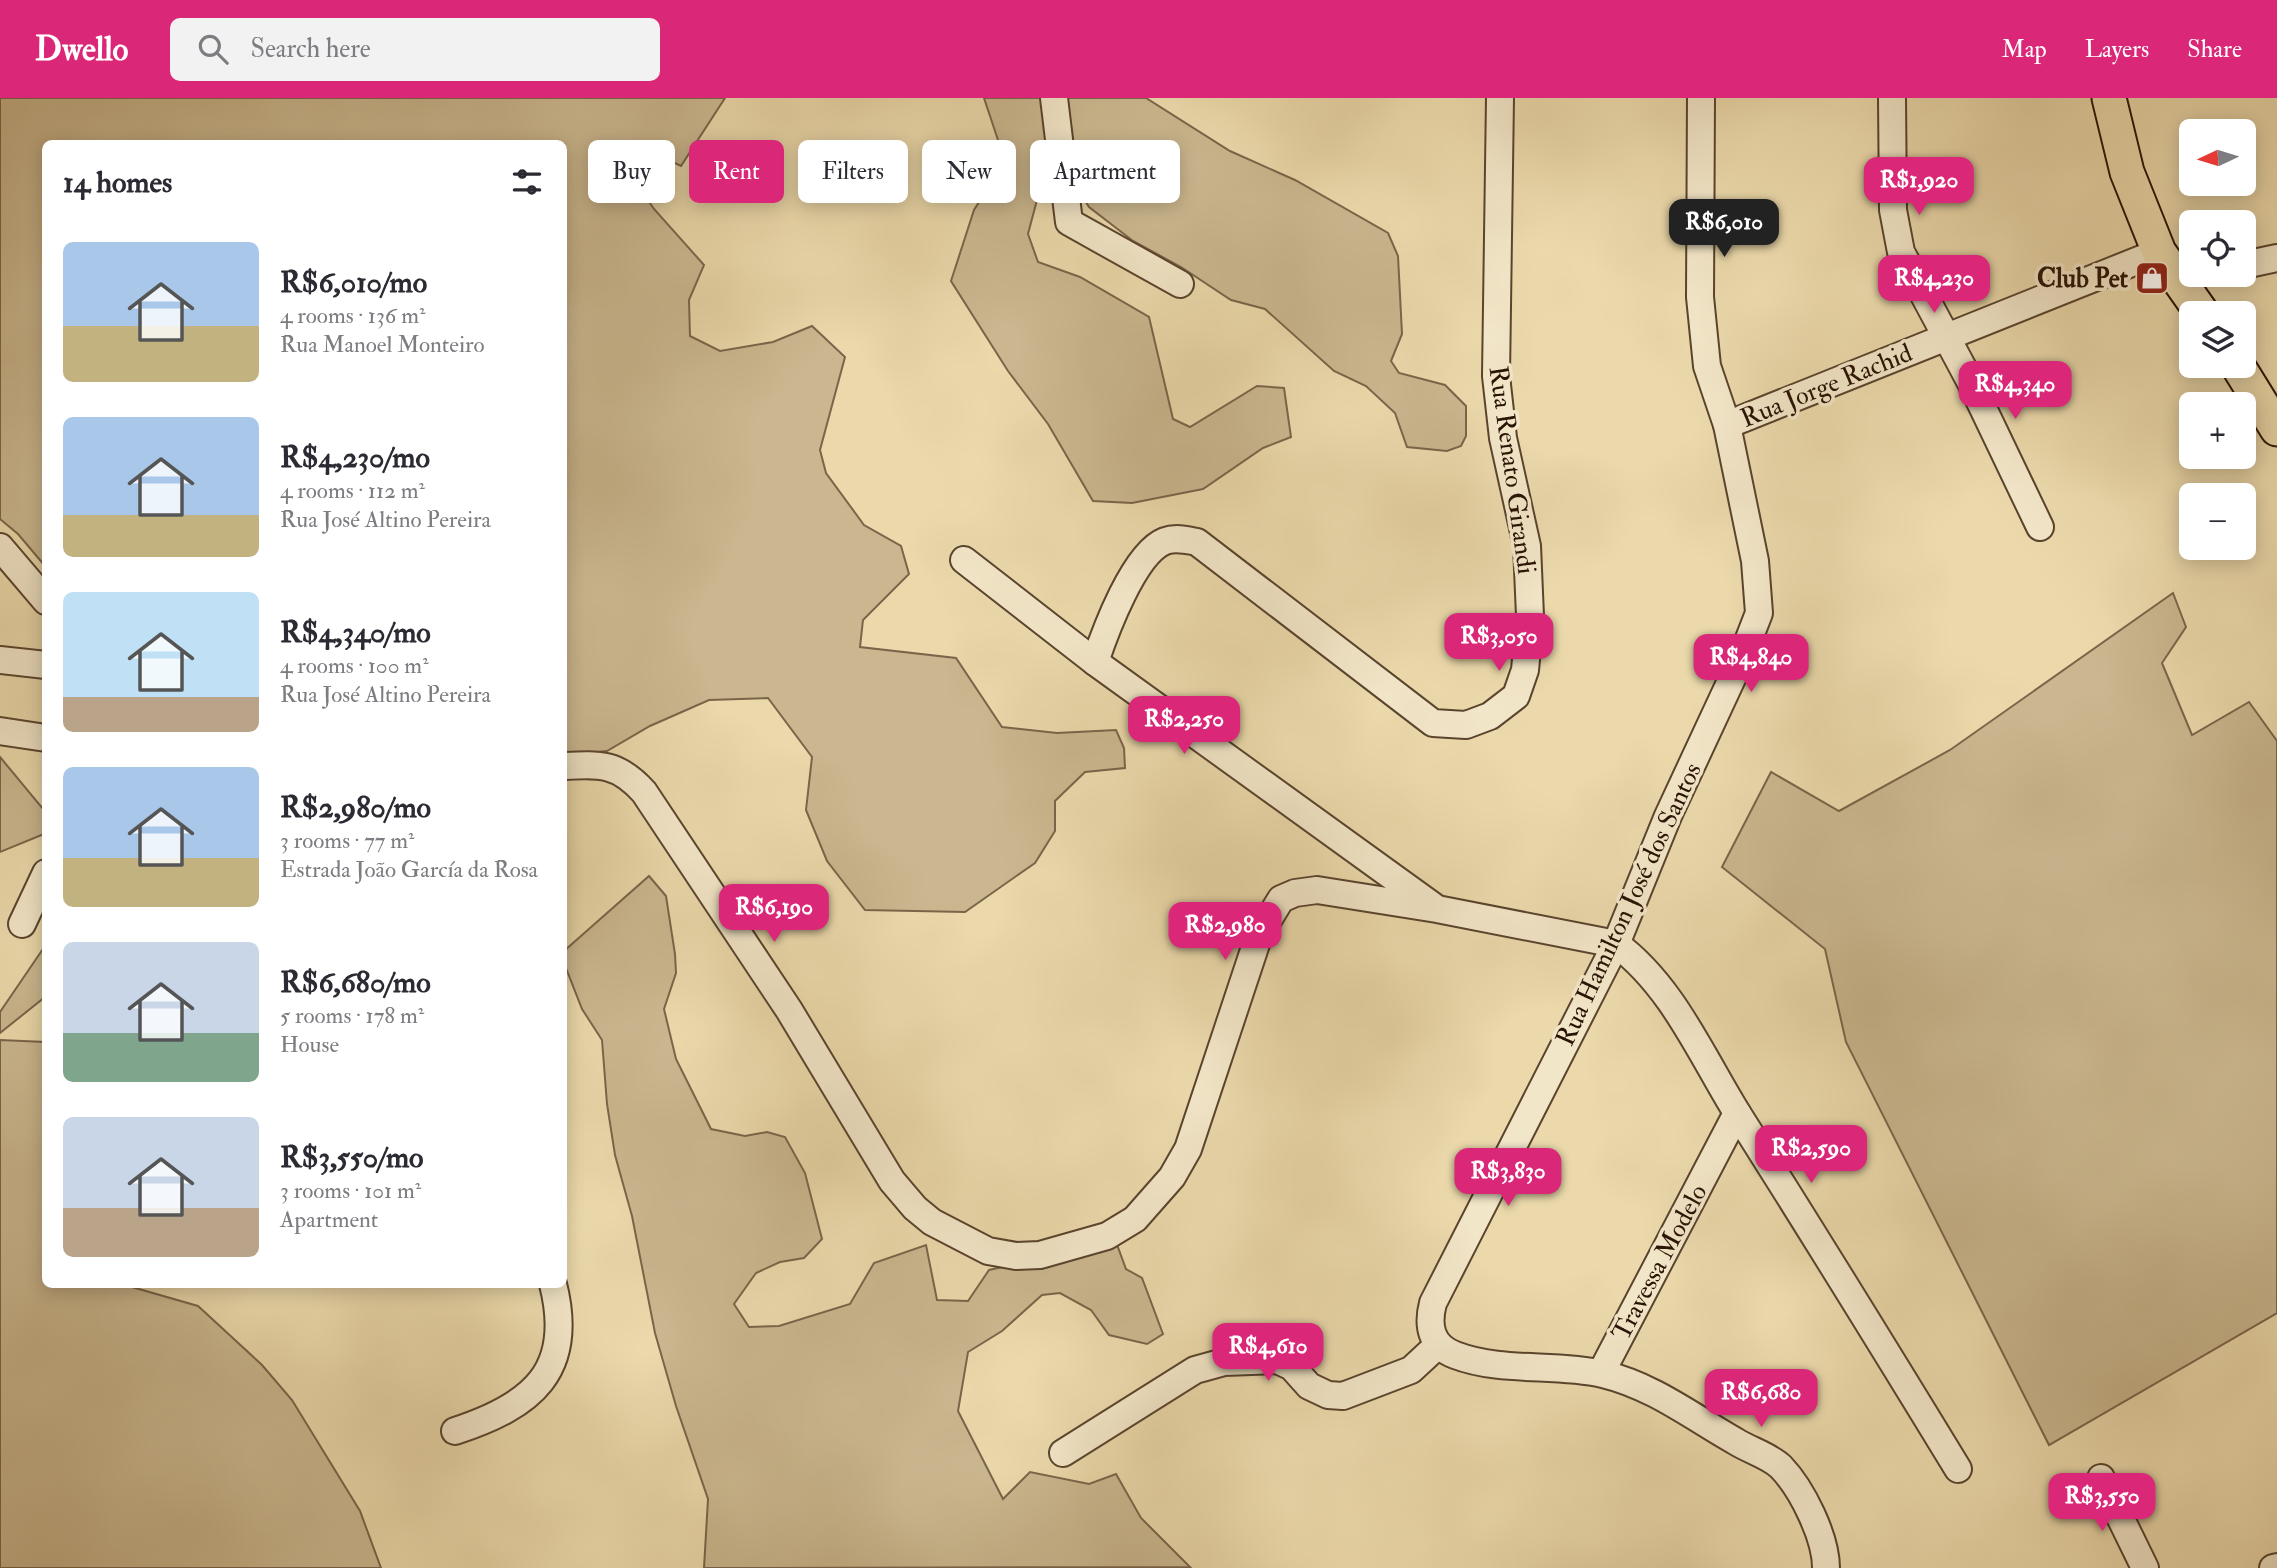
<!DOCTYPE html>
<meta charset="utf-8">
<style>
:root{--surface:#fff;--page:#f2f2f3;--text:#2b2b33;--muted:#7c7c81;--accent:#db2777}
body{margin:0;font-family:"IM FELL Double Pica",serif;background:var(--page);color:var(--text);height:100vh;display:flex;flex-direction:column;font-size:26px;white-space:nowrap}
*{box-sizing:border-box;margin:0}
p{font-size:23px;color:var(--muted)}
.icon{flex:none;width:38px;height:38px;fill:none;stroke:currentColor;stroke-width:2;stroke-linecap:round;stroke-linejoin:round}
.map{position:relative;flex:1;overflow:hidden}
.details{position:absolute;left:42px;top:42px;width:525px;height:1148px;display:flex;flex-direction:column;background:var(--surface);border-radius:10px;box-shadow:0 4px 18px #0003}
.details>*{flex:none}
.guide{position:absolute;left:588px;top:42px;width:665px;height:63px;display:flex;gap:14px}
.needle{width:46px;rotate:266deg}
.fabs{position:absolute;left:2179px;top:21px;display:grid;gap:14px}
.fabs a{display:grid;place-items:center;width:77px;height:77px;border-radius:10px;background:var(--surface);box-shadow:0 4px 18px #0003;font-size:35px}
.price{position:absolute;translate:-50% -60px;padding:0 16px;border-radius:14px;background:var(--accent);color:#fff;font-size:23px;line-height:46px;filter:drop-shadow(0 2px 4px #0008)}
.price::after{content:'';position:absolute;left:50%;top:42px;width:21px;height:16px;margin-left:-10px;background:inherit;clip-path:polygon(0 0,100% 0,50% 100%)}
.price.on{background:#222;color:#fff}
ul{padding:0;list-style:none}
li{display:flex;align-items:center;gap:21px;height:175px;padding:0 21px}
li span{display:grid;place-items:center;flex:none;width:196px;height:140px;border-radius:10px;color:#555}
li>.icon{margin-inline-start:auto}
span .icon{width:84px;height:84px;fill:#fffc;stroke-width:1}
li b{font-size:30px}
h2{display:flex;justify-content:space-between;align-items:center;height:84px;padding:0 21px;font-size:30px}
.tag{padding:0 24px;border-radius:10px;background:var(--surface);box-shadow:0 4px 18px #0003;font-size:24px;line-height:63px}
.tag.on{background:var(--accent);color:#fff}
header{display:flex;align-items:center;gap:42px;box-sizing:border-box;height:98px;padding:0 35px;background:var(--accent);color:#fff}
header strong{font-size:33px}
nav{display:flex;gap:38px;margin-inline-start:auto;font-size:24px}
.search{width:490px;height:63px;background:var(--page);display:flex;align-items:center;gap:18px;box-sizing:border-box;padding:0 24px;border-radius:10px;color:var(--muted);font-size:26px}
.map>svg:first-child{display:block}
.green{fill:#cab78f;stroke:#7a654a;stroke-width:2}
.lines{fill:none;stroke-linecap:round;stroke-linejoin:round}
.minor-casing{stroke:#5a442e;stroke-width:30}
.major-casing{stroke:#291304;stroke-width:37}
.minor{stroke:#f2e6c8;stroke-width:26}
.major{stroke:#ebd9ab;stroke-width:33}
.labels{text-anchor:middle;stroke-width:7;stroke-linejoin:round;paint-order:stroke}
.poi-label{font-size:26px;font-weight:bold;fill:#291304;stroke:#f2e6c8;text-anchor:end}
.street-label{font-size:26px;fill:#291304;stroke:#f2e6c8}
</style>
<header>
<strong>Dwello</strong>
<div class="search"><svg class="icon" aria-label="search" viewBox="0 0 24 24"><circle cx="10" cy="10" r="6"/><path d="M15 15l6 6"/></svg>Search here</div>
<nav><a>Map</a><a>Layers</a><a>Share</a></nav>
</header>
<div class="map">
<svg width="2277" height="1470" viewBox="0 0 2277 1470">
<rect width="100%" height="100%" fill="#ebd9ab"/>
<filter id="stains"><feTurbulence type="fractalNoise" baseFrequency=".00286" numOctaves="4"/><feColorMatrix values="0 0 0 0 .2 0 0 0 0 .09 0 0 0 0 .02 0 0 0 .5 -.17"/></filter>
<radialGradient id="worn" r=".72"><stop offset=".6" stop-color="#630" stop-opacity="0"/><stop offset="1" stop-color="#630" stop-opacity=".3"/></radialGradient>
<!-- green -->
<g class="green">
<path d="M0,0H725L681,68L639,48L619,60L654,111L704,167L689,202L690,238L720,253L773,244L812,228L845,259L820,352L826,375L864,427L901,448L909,476L863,522L860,549L956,560L1002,629L1057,635L1116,632L1124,650L1125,670L1085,674L1055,703V733L1035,765L965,814L865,812L827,763L806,712L812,659L768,600L709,602L650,628L607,653L564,657V46H46L45,468L18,436L0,421Z"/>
<path d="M984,0H1146L1230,53L1295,82L1388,135L1398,158L1402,236L1391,263L1399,275L1445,287L1466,308V338L1461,348L1447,353L1407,349L1395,315L1366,288L1334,273L1265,211L1231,202L1181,169L1133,143L1089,109L1051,49L1028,136L1038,164L1080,179L1149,219L1173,321L1190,329L1257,288L1284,290L1291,339L1263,350L1203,391L1132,405L1093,403L1048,326L1008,273L951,183L974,112L1005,63Z"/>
<path d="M2173,495L2186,529L2162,565L2192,637L2249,604L2277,643V1215L2049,1347L1846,944L1825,851L1722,769L1771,674L1839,713L1950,652Z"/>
<path d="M0,659L44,712V736L0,754Z"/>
<path d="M649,778L666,798L675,856L676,875L664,911L676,961L711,1031L745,1038L767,1034L785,1039L805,1075L822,1141L804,1160L780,1164L756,1175L734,1206L749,1229L779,1228L850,1206L874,1165L926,1147L937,1202L968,1203L989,1172L1116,1144L1126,1171L1142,1180L1163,1236L1147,1246L1109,1237L1091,1212L1060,1195L1042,1197L1002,1233L968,1254L958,1313L1003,1401L1030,1374L1089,1386L1116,1376L1141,1420L1190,1469L704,1470L708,1401L676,1308L655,1235L632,1118L615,1057L607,1006L602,942L582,911L564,865V853Z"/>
<path d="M45,848V899L0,935V914Z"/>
<path d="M0,942L45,944L46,1186L125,1187L198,1208L262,1267L292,1302L360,1413L381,1470H0Z"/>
</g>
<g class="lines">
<!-- minor casing -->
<g class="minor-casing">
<g id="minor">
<path d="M1054,0L1069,124L1180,186"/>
<path d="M1701,0L1700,199L1707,268L1727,327L1755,463L1759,515L1742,559L1668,718L1616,846L1433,1205C1427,1228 1431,1248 1455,1257C1502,1275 1554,1265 1603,1276C1653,1288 1691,1318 1735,1343C1749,1352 1770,1358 1781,1369C1802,1391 1826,1439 1826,1470"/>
<path d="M1892,0L1893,112L1901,154L1971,285L2040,429"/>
<path d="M2244,167L2277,160"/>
<path d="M1727,327L2159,154"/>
<path d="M0,449L46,503"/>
<path d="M964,462L1095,564L1433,808"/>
<path d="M0,562L46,567"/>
<path d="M1095,564C1105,534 1134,455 1165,443C1176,439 1187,442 1197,444L1433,625L1466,627L1490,618L1516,598L1525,572L1530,518L1527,448L1503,340L1496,278L1500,0"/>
<path d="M0,633L46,640"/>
<path d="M564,668C600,666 618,665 644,694L789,912L892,1083L915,1110L932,1124L988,1153L1016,1158L1040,1157L1107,1138L1135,1121L1172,1079L1188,1051L1259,837L1281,801L1295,795L1317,792L1437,811L1616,846C1673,888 1702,959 1739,1018C1813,1135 1886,1253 1958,1371"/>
<path d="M22,826L46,775"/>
<path d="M1601,1275L1737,1015"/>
<path d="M455,1333C532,1308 575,1273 553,1186"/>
<path d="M1063,1355L1195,1272L1224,1264L1277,1262L1292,1269L1309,1288L1328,1297L1343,1298L1411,1272L1438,1247"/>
<path d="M2101,1380L2145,1470"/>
<path d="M2273,1470L2277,1469"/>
</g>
</g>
<!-- major casing -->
<g class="major-casing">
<g id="major">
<path d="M2109,0L2127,74L2159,154L2202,215"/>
<path d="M2238,268L2277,331"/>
</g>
</g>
<!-- minor -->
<use href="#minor" class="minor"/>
<!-- major -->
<use href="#major" class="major"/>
</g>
<!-- icons -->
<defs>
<g id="shop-square" transform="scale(1.75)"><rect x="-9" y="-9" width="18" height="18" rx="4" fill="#8f2418" stroke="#f2e6c8"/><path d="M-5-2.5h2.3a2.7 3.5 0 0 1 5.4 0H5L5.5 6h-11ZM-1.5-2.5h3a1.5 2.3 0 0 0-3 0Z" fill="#fff"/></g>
</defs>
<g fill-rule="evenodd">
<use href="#shop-square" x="2152" y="180"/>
</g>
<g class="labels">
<!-- poi labels -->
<g class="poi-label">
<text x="2128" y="189">Club Pet</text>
</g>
<!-- street labels -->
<g class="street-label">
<text transform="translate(1826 287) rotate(-22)" y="9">Rua Jorge Rachid</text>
<text transform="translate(1513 372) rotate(82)" y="9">Rua Renato Girandi</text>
<text transform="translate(1628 806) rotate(-65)" y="9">Rua Hamilton José dos Santos</text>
<text transform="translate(1659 1164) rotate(-62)" y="9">Travessa Modelo</text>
</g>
</g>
<rect width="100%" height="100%" filter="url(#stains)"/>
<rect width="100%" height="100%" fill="url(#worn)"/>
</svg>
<div class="fabs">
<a><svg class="needle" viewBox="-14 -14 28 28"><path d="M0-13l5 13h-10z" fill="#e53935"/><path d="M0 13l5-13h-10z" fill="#7c7c81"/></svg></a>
<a><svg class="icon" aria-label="locate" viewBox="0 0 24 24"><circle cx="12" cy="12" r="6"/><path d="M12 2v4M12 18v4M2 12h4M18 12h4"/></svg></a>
<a><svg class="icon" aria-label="layers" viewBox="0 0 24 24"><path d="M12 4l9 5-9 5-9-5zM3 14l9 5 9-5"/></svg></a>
<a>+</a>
<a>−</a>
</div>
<b class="price" style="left:1919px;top:119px">R$1,920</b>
<b class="price on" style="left:1724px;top:161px">R$6,010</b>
<b class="price" style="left:1934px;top:217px">R$4,230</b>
<b class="price" style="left:2015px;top:323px">R$4,340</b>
<b class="price" style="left:1499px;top:575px">R$3,050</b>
<b class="price" style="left:1751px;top:596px">R$4,840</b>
<b class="price" style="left:1184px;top:658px">R$2,250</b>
<b class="price" style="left:774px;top:846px">R$6,190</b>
<b class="price" style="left:1225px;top:864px">R$2,980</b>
<b class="price" style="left:1811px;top:1087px">R$2,590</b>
<b class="price" style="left:1508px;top:1110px">R$3,830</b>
<b class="price" style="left:1268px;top:1285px">R$4,610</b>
<b class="price" style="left:1761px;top:1331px">R$6,680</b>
<b class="price" style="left:2102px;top:1435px">R$3,550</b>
<div class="guide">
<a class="tag">Buy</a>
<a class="tag on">Rent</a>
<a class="tag">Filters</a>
<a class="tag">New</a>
<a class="tag">Apartment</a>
</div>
<section class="details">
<h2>14 homes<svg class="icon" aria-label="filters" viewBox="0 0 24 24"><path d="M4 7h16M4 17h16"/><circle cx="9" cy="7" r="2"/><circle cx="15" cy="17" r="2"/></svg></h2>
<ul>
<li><span style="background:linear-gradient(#a9c7e8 60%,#c2b280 0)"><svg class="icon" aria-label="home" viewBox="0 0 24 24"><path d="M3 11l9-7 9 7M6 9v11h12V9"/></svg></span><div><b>R$6,010/mo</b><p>4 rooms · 136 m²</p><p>Rua Manoel Monteiro</p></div></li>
<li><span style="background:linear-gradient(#a9c7e8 70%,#c2b280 0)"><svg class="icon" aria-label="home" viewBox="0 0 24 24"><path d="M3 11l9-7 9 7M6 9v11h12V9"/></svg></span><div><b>R$4,230/mo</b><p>4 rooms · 112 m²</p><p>Rua José Altino Pereira</p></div></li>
<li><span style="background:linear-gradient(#bfe0f5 75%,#b9a48a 0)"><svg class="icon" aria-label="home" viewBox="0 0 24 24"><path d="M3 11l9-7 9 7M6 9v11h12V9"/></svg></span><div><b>R$4,340/mo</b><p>4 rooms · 100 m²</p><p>Rua José Altino Pereira</p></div></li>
<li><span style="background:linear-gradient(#a9c7e8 65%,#c2b280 0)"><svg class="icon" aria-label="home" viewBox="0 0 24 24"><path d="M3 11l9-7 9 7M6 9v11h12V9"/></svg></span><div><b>R$2,980/mo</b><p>3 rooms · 77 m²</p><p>Estrada João García da Rosa</p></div></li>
<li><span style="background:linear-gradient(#c9d6e8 65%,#7fa58c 0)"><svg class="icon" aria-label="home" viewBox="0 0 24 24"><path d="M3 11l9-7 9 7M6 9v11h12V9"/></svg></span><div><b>R$6,680/mo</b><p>5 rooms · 178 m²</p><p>House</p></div></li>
<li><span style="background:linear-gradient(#c9d6e8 65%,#b9a48a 0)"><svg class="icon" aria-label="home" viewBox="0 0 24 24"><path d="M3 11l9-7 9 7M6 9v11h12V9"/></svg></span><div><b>R$3,550/mo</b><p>3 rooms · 101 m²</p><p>Apartment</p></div></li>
</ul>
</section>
</div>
